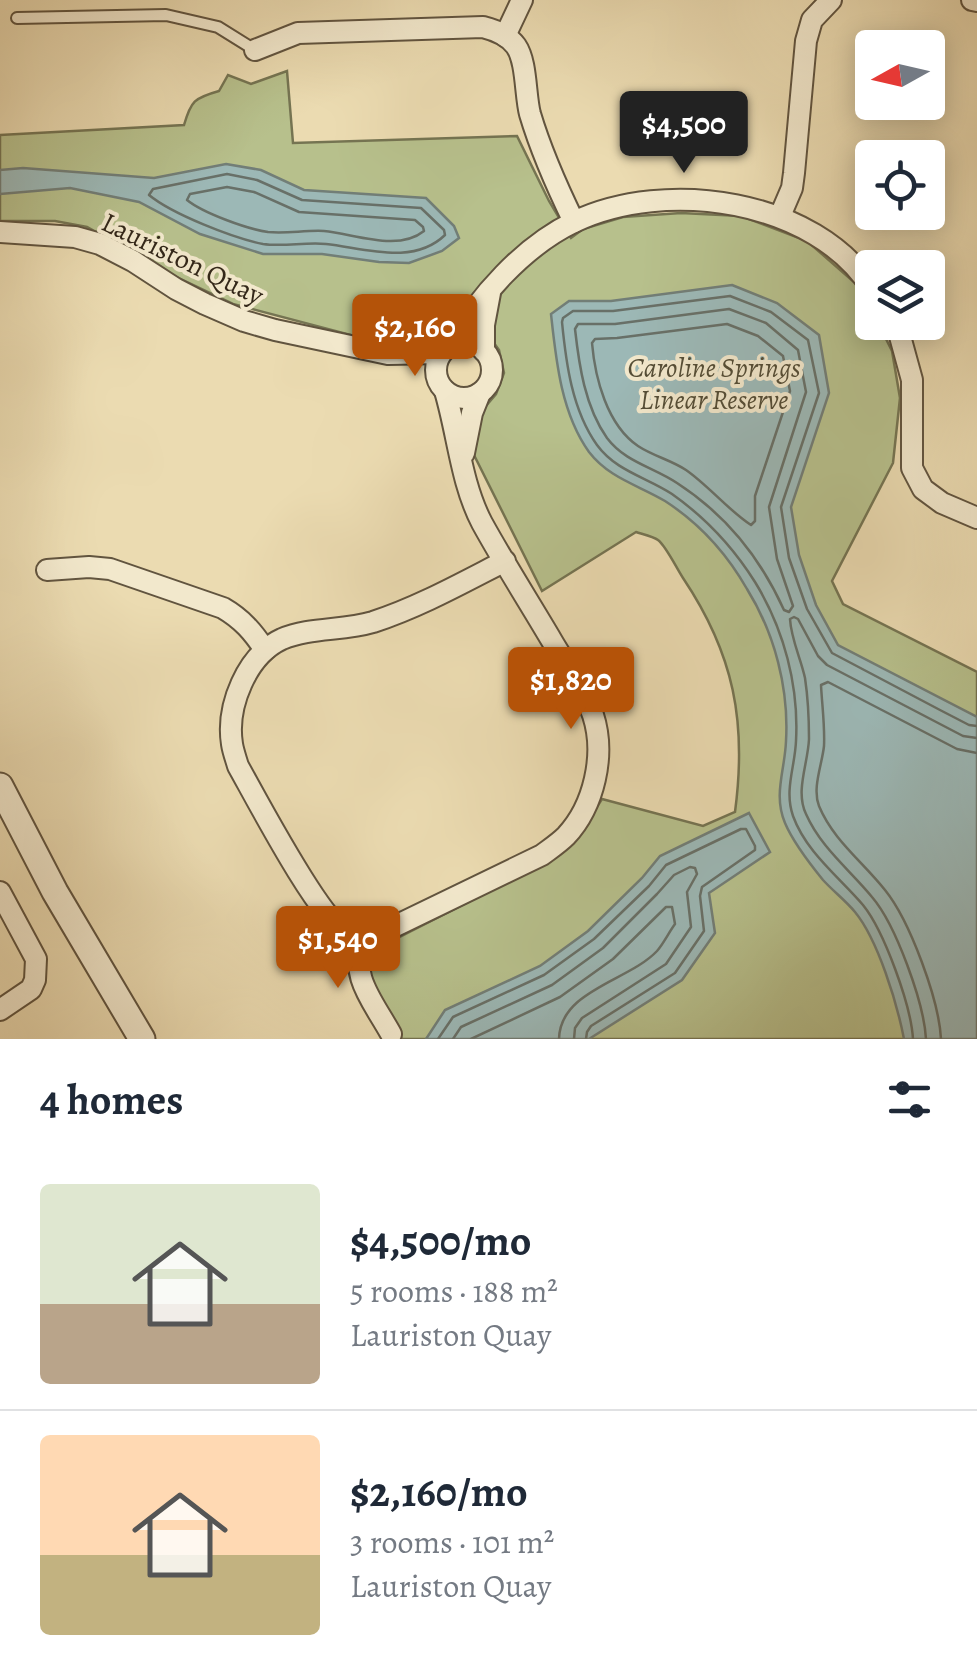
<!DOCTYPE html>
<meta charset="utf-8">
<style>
:root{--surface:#fff;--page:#f2f2f3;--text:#1f2937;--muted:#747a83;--line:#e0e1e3;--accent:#b45309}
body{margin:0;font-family:Alegreya,serif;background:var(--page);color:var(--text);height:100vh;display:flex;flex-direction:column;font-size:38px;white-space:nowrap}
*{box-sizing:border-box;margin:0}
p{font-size:32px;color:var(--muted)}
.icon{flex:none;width:55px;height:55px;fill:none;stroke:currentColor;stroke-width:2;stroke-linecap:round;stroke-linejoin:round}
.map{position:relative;height:1039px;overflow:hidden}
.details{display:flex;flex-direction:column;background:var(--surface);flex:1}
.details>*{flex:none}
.needle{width:65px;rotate:262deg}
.buttons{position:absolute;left:855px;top:30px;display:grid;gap:20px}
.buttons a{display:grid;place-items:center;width:90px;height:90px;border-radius:10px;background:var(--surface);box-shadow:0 5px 25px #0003;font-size:50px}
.price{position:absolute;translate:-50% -85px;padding:0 22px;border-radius:10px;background:var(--accent);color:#fff;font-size:32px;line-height:65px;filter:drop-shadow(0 2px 5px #0008)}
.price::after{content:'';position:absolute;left:50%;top:60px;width:30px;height:22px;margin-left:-15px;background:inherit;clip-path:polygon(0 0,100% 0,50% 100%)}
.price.active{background:#222;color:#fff}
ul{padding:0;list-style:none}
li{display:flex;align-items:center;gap:30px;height:250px;padding:0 40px}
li+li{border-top:2px solid var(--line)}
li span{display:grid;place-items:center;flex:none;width:280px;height:200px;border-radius:10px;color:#555}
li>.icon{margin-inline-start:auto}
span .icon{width:120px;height:120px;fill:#fffc;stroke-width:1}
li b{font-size:42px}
h2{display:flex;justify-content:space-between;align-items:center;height:120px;padding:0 40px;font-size:42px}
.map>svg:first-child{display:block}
.green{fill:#b7c08c;stroke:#757452;stroke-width:2.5}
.water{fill:#9cb8b6;stroke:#727e77;stroke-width:2.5}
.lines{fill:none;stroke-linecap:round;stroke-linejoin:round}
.shore{stroke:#687068;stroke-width:2.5}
.service-casing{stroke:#61543f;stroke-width:14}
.minor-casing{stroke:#61543f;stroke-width:24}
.tertiary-casing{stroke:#61543f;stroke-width:29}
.service{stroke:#f2e8cc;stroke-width:10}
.minor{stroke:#f2e8cc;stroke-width:20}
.tertiary{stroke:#f2e8cc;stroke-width:25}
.labels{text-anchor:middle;stroke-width:8;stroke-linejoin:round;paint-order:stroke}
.street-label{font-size:28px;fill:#332719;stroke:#f2e8cc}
.park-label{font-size:28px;font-style:italic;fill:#544d36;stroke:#f2e8cc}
</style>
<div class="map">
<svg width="977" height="1039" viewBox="0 0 977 1039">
<rect width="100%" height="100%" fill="#ebdbb1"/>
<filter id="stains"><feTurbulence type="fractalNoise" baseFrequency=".002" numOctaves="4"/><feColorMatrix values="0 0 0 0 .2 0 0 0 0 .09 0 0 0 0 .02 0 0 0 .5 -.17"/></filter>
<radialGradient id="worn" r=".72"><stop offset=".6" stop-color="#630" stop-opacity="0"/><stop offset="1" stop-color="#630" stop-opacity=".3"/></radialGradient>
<!-- green -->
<path class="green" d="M287,71L293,143L517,136L549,201L571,238L583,229L623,217L681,213L741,216L807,241L862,289L872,311V322L878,323L892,351L900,398L893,463L832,581L843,604L977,672V1039H402L366,974L368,960L380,947L551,860L577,838L602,799L703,826L735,812C747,722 734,654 683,578C677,569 666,546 658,540C653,536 642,534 636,532L542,591L473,453L474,420L496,394L504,373L499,350L486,332L453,329L415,352L233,304L176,277L87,227L55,221H0V135L184,125C191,101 194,98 219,91L228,75L251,84Z"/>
<!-- water -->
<g class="water">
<path d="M226,164L261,170L304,190L426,198L454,226L459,238L442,251L409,263L379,262L322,254H263L200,234L139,202L70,188L0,194V170L23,168L154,178Z"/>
<path d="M732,285L777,303L819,335L829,393L791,507L799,555L816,605L838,645L977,717V1039H904C897,1003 878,940 855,912C846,901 833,891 823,880C810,864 793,842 785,823C773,795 785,770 786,741C789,689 775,634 747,589C727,554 699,523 665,501C638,485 609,478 589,452C561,413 556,360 551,314L569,301H611Z"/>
<path d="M749,813L770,852L709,893L715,933L682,980L589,1039H426L445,1010L540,966L588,931L642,878L660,856Z"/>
</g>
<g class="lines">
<!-- shore -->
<g class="shore">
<path d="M227,174L257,180L302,200L421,208L444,230L445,235C413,266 364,248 326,244C305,242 283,247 263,244C233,238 172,214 149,195L153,189Z"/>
<path d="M227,187L254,192L299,212L415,220L423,227L424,231C398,252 355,234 324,231C305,230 286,234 268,232C247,229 203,213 187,200L190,194Z"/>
<path d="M729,309L766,323L798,350L806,392L769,507L777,559L793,606L789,612L784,610C761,559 725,514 677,483C653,467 625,462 607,438C585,407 579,365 575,329L578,324H615Z"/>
<path d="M727,324L758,336L783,356L790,391L755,496V521L751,525C728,510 709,486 686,470C671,460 653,456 638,446C607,425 595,378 592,343L595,339L617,338Z"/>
<path d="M438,1039L453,1017L544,975L594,939L649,886L666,865L741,829H746L755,846V850L702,887L700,896L704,931L675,973L591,1026L587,1032L586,1039"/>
<path d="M453,1039L461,1027L552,985L603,948L657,894L674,875L690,867L695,868L697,874L687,892L691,927L666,964L582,1018L575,1028L574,1039"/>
<path d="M471,1039L560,997L613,959L666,907H672L675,924C669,932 664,943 657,951C629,981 560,990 559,1039"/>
<path d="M913,1039C911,1005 884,931 863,905C839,877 806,852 793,816C784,790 795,767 796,741C799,686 784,629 755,582C733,547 706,518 672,494C646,477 616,471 597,445C572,410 566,363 562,322L563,318L573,311H613L730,296L771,312L808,340L819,393L781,507L789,558L807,609L832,653L940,710L969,725L977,726"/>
<path d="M926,1039C924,1003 896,925 872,897C850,870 821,848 806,814C795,791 808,764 809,739C809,719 808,698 805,678C801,659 791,639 790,619L794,617L798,619L818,656L827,665L963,736L977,738"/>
<path d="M941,1039C939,1000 910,921 885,890C863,862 833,840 819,806C812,788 822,765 824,746C825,726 822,705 821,685L828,682L957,749L977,753"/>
</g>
<!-- service casing -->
<g class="service-casing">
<path id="service" d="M17,18L166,15L218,27L255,50"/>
</g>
<!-- minor casing -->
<g class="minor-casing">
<g id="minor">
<path d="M972,0L977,1"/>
<path d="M505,36L522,0"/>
<path d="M255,50L298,33L483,27C495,30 508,35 516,46C527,62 525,95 530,114C541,151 557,187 574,222"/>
<path d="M780,216L792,188L794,173L806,41L812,20L831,0"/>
<path d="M0,232L75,237L100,244L133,261L176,289L205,304L244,321L275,330L388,354L441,353"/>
<path d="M894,322L898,329L912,380V468L923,489L942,503L977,518"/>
<circle cx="464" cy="370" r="28"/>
<path d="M451,345C478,297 524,246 574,222C665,178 816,199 872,289"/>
<path d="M484,351V325L490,293"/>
<path d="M445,391C458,435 461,483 482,523C504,563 529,602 552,641C566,665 584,689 593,715C606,755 594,806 566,836C559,843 550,849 542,855L383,932C371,935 357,937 345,931C319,919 255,796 238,766C236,759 233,751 232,744C226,706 247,655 282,639C310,627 343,631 373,622C419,607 462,583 505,561"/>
<path d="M464,453L472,413L480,393"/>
<path d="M47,570L89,567L110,569L223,608C242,619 253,632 265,650"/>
<path d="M0,892L36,959L35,980L31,989L0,1010"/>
<path d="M362,935C350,978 371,998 391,1034"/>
</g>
</g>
<!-- tertiary casing -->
<g class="tertiary-casing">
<path id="tertiary" d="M0,786L55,892L142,1039"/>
</g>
<!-- service -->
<use href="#service" class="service"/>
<!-- minor -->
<use href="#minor" class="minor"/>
<!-- tertiary -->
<use href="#tertiary" class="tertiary"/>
</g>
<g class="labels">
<!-- street labels -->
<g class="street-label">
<text transform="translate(183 258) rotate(26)" y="10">Lauriston Quay</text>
</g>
<!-- park labels -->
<g class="park-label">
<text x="714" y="377">Caroline Springs<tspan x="714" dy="32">Linear Reserve</tspan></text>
</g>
</g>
<rect width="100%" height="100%" filter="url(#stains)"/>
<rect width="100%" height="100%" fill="url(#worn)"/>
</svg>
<div class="buttons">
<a><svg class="needle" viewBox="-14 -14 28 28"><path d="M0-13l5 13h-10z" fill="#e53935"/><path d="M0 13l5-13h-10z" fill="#747a83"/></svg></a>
<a><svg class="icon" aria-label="locate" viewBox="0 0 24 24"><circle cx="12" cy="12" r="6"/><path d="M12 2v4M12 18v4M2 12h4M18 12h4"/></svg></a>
<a><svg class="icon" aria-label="layers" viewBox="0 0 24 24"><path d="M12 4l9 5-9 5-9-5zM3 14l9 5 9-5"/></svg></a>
</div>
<b class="price active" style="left:684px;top:176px">$4,500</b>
<b class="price" style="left:415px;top:379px">$2,160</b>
<b class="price" style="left:571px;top:732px">$1,820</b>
<b class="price" style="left:338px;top:991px">$1,540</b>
</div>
<section class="details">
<h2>4 homes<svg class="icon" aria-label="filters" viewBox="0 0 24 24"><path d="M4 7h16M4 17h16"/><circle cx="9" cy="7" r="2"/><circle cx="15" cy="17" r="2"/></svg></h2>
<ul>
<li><span style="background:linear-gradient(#dfe7d0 60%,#b9a48a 0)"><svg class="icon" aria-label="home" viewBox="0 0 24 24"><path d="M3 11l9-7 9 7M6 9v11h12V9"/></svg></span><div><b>$4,500/mo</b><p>5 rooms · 188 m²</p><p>Lauriston Quay</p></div></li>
<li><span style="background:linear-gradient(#ffd9b3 60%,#c2b280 0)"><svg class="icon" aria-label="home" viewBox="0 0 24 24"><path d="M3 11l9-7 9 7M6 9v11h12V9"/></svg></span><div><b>$2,160/mo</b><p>3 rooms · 101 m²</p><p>Lauriston Quay</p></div></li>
</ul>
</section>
